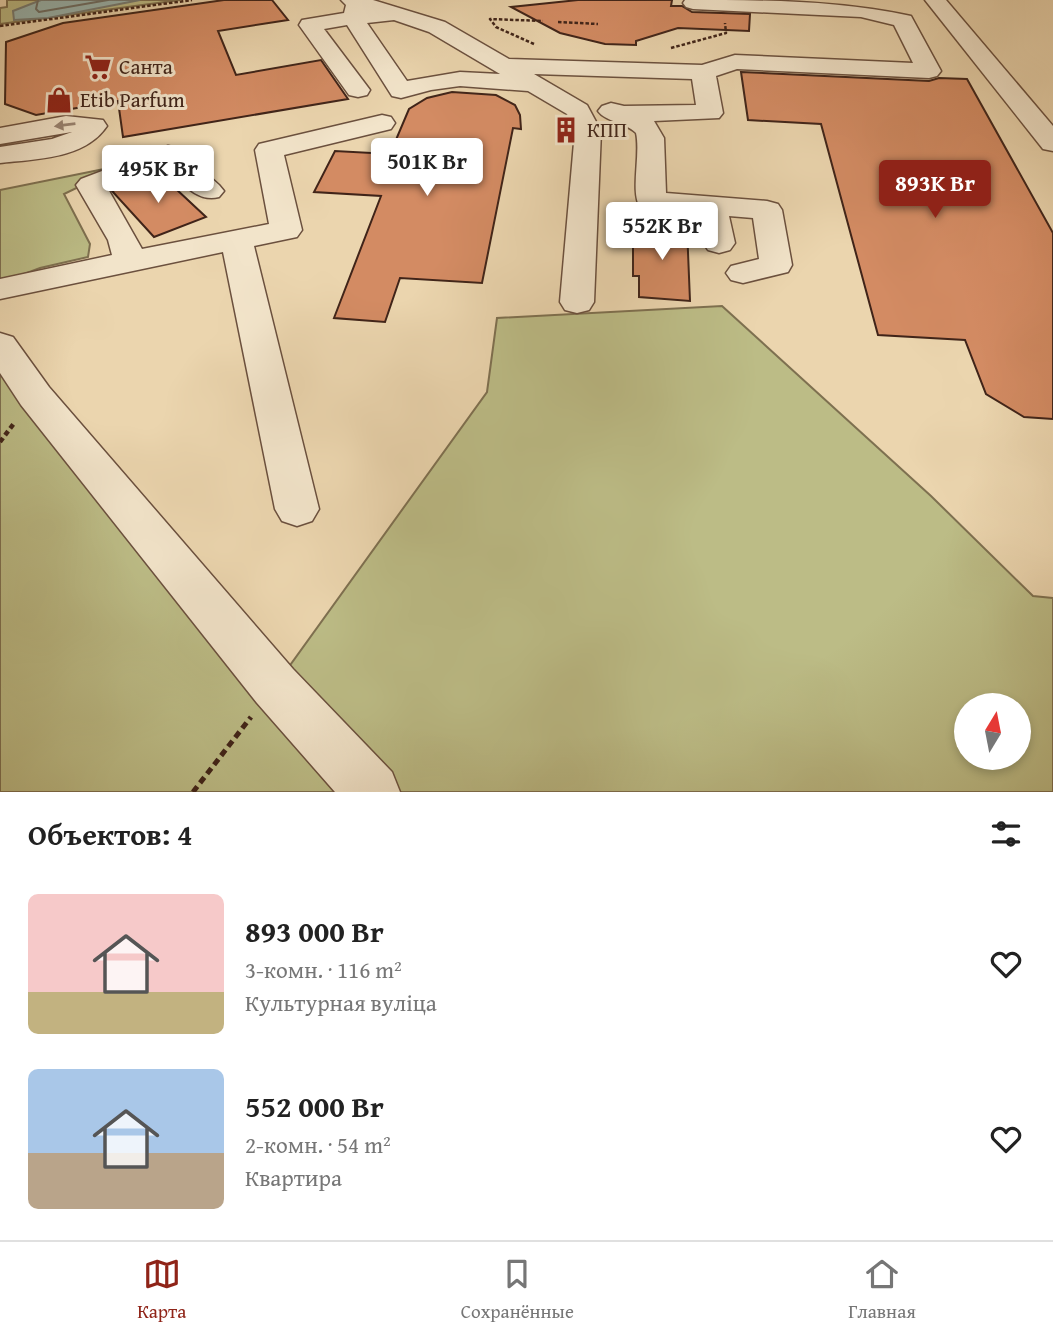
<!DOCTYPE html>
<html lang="ru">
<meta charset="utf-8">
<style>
:root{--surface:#fff;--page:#f2f2f2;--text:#222;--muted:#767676;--line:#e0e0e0;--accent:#8f2418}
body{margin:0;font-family:"Gentium Book Plus",serif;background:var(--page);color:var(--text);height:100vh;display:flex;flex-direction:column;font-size:26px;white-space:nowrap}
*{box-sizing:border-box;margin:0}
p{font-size:23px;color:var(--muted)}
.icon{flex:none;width:38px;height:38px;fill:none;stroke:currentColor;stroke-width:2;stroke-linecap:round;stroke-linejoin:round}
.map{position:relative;height:792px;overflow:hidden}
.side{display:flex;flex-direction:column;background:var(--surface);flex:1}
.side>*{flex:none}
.needle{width:46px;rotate:10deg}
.buttons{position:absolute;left:954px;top:693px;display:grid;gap:14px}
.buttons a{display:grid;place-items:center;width:77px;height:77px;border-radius:50%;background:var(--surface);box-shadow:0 4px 10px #0003;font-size:35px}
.price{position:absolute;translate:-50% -60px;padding:0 16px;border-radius:7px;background:#fff;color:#222;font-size:23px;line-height:46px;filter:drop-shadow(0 2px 4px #0008)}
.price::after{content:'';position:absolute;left:50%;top:42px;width:21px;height:16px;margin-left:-10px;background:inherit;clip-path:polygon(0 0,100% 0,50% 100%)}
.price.current{background:var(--accent);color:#fff}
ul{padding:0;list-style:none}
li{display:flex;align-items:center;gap:21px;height:175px;padding:0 28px}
li span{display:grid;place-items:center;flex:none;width:196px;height:140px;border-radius:10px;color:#555}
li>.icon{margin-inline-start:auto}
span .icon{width:84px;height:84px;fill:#fffc;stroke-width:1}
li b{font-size:30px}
h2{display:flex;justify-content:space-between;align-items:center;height:84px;padding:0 28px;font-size:30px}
.dock{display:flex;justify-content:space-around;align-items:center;height:98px;border-top:2px solid var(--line);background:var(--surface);font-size:19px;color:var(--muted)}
.dock a{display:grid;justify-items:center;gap:4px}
.dock .current{color:var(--accent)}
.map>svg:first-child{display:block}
.green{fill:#bcbc86;stroke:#7e7050;stroke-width:2;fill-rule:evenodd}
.water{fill:#99b7b2;stroke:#757c75;stroke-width:2}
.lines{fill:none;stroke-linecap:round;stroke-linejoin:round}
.shore{stroke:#6c6e66;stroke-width:2}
.building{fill:#d38b63;stroke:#402419;stroke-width:2}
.minor-casing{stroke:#6b503e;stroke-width:3}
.path-far2{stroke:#402419;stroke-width:2.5;stroke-dasharray:3.5 2;stroke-linecap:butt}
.path-far1{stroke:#402419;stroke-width:4.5;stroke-dasharray:5 3.5;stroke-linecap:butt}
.path{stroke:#402419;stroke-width:5;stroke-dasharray:7 4.5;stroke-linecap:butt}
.minor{fill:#f2e4ca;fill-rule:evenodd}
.oneway{fill:#998472}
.labels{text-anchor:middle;stroke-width:6;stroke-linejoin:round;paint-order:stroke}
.far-poi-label{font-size:21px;fill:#402419;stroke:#f2e4ca;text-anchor:start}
</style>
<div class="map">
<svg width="1053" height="792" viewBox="0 0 1053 792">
<rect width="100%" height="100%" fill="#ebd5ae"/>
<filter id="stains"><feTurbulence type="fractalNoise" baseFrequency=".00286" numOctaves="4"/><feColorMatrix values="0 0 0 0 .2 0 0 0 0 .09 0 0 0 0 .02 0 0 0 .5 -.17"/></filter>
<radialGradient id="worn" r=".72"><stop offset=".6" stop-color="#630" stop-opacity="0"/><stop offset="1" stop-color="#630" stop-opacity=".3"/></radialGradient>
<!-- green -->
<g class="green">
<path d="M7,0H180L0,24V8L7,7Z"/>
<path d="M104,169L89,182L64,194L90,244L88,257L40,268L0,283V190Z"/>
<path d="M722,306L931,496L1033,596L1053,598V792H0V345L275,686L487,392L497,318ZM966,705H1018V758H966Z"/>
</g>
<!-- water -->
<path class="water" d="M41,0H140L48,18L14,20L13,11Z"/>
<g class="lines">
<!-- shore -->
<path class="shore" d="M38,0L36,9L39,12L108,0"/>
</g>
<!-- building -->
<g class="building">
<path d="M224,0H272L288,20L218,31L236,75L321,60L348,99L123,137L118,101L36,115L5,104L6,42L63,23Z"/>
<path d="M578,0H672L671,6H682L692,12L750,14L749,31L678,28L636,41V45L605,44L560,33L511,7Z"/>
<path d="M741,72L929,81L939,78L967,79L1053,233V419L1024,417L986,394L965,340L878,335L821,124L748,120Z"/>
<path d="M452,92L496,95L515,105L520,115L521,129L513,128L482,283L400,278L385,322L334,318L381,196L314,192L335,151L390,154L409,109L427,98Z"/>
<path d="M160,174L206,217L154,237L112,191Z"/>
<path d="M633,225L687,228L690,301L639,297V276H633Z"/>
</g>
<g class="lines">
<!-- minor casing -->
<g class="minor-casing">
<g id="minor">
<path d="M341,0H373L445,22L509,59L702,65L735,55L913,63L894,25L861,17L693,9L686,7L683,3L685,0C761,0 837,0 911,16L941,71L937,76L929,78L737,69L716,76L723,113L719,118L654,121L664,138L666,193L767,201L778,204L782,210L792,265L788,272L743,283L731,280L726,273L731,266L759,259L753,218L729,216L735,243L730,250L719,253L708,250L703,243L698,214L640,207C630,192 641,154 636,133C625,122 606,122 598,111L602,106L611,103L624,106L696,105L692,79L534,74L587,105L601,131L594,302L589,310L577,313L565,310L560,302L575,131L567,114L528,91L460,86L431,90L401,98L392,96L347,25L324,29L370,90L367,95L358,97L349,95L299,25L302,20L344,13L346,5ZM394,20L429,32L500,74L460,72L407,81L367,23Z"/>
<path d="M925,0H946L1053,126V151L1043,149Z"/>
<path d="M382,115L391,117L395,123L391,129L284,155L302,230L297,237L254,246L319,509L312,521L297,526L282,521L275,509L223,252L0,299V279L112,255L108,240L76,185L81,179L168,146L178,148L219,185L224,191L219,197C196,203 181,181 164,165L108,189L142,249L269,224L255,150L259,144Z"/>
<path d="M66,116L103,120L107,126C85,159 36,159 0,163V147L52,139L72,132L0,144V128Z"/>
<path d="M0,333L13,337L49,387L293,669L392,772L400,792H335L257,703L21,405L0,373Z"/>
</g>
</g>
<!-- path-far2 -->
<g class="path-far2">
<path d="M558,22L598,24"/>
<path d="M0,26L192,0"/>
<path d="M534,44L496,27L490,19L543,21"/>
<path d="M671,48L726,33L725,23"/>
</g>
<!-- path-far1 -->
<path class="path-far1" d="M0,442L15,422"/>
<!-- path -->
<path class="path" d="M193,792L251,717"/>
<!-- minor -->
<use href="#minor" class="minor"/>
</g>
<!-- one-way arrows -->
<defs><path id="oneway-solid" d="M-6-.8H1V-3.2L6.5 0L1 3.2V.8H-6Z" transform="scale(1.75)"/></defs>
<use class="oneway" href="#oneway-solid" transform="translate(65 125) rotate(173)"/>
<!-- icons -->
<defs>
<g id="supermarket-bare" transform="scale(2.1)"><path d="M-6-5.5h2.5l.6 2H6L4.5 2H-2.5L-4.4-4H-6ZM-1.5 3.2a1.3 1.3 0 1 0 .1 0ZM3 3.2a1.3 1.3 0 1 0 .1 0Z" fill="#8f2418" stroke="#f2e4ca" stroke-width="2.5" paint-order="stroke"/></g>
<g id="shop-bare" transform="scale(2.1)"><path d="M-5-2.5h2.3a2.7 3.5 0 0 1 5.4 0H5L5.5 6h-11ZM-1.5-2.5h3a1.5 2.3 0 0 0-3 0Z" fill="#8f2418" stroke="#f2e4ca" stroke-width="2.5" paint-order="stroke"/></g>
<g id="building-bare" transform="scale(2.1)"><path d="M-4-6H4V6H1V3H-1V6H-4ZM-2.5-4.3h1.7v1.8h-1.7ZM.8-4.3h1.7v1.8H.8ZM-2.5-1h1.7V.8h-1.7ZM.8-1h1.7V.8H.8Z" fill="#8f2418" stroke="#f2e4ca" stroke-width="2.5" paint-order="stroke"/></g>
</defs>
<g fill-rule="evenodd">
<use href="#supermarket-bare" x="98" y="67"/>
<use href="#shop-bare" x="59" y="100"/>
<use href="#building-bare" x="566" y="130"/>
</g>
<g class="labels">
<!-- far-poi labels -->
<g class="far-poi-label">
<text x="119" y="74">Санта</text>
<text x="80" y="107">Etib Parfum</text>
<text x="587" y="137">КПП</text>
</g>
</g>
<rect width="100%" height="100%" filter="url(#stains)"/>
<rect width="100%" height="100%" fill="url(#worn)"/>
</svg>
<div class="buttons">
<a><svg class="needle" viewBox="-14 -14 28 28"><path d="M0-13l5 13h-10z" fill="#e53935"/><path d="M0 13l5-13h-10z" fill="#767676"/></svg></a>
</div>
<b class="price" style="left:427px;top:198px">501K Br</b>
<b class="price" style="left:158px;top:205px">495K Br</b>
<b class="price current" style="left:935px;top:220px">893K Br</b>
<b class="price" style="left:662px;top:262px">552K Br</b>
</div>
<section class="side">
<h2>Объектов: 4<svg class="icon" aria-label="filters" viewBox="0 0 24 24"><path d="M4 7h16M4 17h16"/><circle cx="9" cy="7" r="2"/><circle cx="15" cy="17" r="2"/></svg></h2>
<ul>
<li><span style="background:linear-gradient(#f6c9c9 70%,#c2b280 0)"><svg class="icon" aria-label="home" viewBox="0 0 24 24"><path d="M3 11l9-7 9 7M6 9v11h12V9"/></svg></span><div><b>893 000 Br</b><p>3-комн. · 116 m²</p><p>Культурная вуліца</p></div><svg class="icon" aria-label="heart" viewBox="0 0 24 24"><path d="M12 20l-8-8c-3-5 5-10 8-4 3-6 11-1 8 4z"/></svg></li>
<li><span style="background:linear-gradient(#a9c7e8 60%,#b9a48a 0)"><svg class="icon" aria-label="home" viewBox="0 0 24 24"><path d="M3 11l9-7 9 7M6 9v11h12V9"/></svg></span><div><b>552 000 Br</b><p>2-комн. · 54 m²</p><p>Квартира</p></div><svg class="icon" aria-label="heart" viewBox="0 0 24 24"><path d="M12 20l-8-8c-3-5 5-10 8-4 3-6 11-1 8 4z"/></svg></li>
</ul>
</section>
<nav class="dock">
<a class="current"><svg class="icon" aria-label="map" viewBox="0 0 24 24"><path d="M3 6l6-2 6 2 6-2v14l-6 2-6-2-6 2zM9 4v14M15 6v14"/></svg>Карта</a>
<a><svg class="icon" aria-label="saved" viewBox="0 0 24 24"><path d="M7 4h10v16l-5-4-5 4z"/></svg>Сохранённые</a>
<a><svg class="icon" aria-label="home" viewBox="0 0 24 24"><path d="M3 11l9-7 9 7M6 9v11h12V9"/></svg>Главная</a>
</nav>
